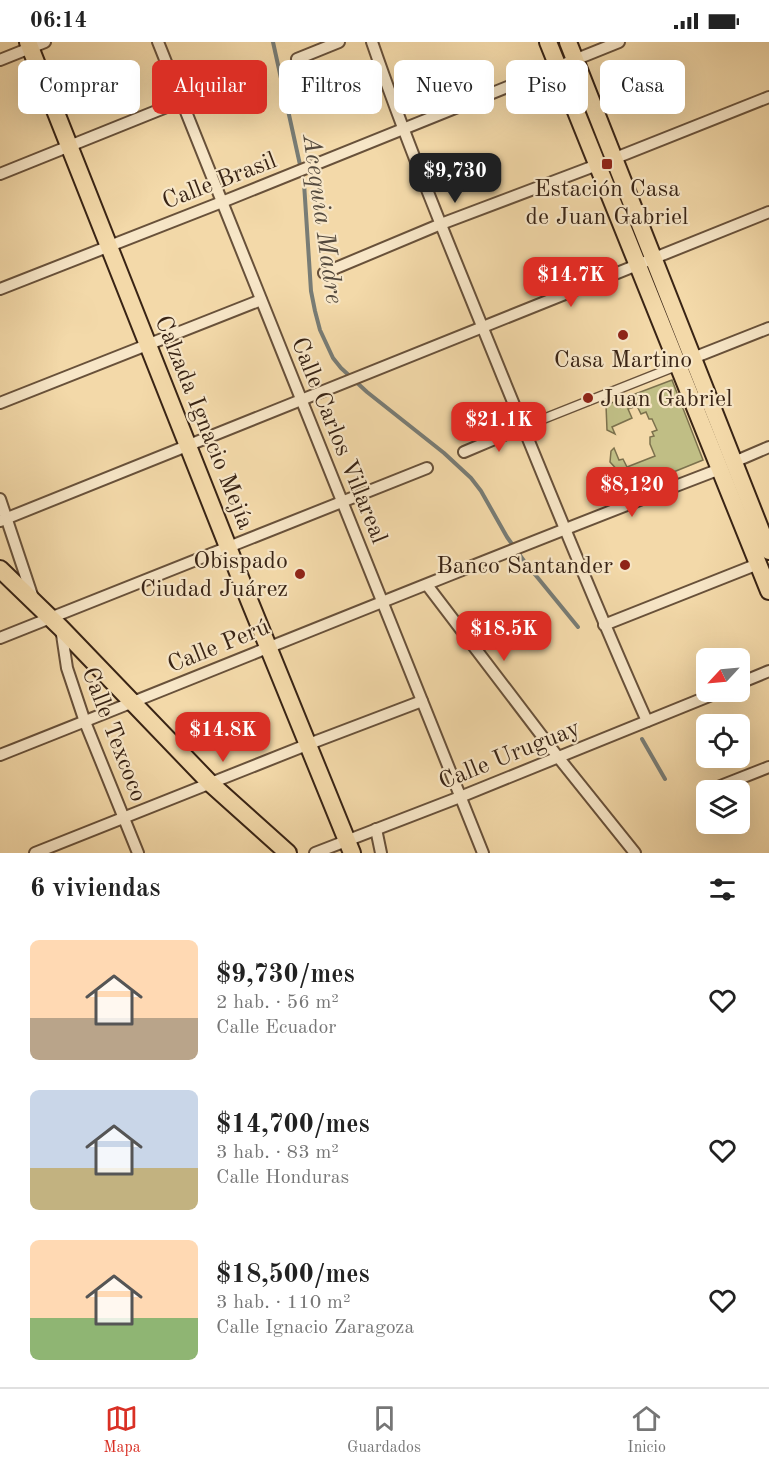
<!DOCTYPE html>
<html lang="es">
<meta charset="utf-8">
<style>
:root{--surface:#fff;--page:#f6f6f6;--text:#222;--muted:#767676;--line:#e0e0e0;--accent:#d93025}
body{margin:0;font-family:"Old Standard TT",serif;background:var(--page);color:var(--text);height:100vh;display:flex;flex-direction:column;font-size:22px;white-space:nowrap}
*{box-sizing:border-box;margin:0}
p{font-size:20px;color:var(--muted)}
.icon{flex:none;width:33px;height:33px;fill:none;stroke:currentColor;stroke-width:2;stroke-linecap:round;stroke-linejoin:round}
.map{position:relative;height:811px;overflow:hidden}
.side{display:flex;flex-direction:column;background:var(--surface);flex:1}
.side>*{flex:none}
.guide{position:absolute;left:18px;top:18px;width:734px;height:54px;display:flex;gap:12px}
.needle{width:39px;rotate:244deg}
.buttons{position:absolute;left:696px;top:606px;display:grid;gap:12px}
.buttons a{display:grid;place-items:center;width:54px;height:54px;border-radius:9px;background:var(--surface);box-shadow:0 6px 24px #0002;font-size:30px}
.price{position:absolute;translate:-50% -51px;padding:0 14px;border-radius:12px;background:var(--accent);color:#fff;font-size:20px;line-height:39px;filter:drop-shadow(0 2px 3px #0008)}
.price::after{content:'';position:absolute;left:50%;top:36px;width:18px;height:14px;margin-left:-9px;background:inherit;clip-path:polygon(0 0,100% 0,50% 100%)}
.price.active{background:#222;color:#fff}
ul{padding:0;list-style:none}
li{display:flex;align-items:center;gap:18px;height:150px;padding:0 30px}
li span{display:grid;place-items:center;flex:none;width:168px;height:120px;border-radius:9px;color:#555}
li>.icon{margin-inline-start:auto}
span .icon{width:72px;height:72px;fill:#fffc;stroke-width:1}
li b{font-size:26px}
h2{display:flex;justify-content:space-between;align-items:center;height:72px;padding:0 30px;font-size:26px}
.pill{padding:0 21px;border-radius:9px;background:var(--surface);box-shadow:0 6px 24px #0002;font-size:21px;line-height:54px}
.pill.active{background:var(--accent);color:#fff}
.status{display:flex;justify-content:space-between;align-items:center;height:42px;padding:0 30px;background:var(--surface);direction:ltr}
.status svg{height:16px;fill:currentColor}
.dock{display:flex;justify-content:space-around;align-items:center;height:84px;border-top:2px solid var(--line);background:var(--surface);font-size:16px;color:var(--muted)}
.dock a{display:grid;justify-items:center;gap:3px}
.dock .active{color:var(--accent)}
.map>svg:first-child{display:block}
.green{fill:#c0be85;stroke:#7c714d;stroke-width:1.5}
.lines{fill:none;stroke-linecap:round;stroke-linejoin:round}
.stream{stroke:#787c75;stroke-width:4}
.pedestrian-casing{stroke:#68513a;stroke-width:11}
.minor-casing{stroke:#68513a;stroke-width:14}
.primary-casing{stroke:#392415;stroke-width:20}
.pedestrian{stroke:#f7e6c7;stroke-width:8}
.minor{stroke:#f7e6c7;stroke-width:10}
.primary{stroke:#f3d9a9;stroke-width:16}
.poi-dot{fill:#8f2418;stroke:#f7e6c7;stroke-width:2}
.labels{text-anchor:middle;stroke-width:4.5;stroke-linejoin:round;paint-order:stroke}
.street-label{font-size:24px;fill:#392415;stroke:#f7e6c7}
.poi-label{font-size:24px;fill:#392415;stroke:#f7e6c7}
.water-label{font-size:26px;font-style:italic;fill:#53493d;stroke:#f7e6c7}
</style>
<div class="status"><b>06:14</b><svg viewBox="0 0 49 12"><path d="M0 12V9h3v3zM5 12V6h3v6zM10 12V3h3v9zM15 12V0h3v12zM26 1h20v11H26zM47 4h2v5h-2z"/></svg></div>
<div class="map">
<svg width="769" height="811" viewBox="0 0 769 811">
<rect width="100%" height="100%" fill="#f3d9a9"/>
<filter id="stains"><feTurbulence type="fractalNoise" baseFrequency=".00333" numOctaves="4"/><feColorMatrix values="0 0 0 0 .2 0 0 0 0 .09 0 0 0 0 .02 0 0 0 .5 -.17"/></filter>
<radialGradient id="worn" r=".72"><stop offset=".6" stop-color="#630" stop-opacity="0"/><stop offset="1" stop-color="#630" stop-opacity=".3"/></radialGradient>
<!-- green -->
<path class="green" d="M672,338L703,418L634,446L610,420L611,409L614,406L619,418L623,417L627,425L655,414L650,402V395L654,394L652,390L657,388L652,377H649L646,370L641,372L637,364L628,367L632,376L612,385L615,392L607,388L606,363Z"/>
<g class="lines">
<!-- stream -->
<g class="stream">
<path d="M273,0L304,141L311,249L315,269L320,288L333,316L341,326L367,350L444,411L471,436L481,449L507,495L524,519L578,585"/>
<path d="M642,697L665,737"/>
</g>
<!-- pedestrian casing -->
<g class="pedestrian-casing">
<path id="pedestrian" d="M523,385L679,323"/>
</g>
<!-- minor casing -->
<g class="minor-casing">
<g id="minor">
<path d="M158,0L483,811"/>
<path d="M372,0C412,116 460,229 506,343C552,455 597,568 647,679"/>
<path d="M297,17L339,0"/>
<path d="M0,18L45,0"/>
<path d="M613,117L769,55"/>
<path d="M0,132L246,33"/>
<path d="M324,231L441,182L597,123"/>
<path d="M0,247L222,160L619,0"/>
<path d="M693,316L769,286"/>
<path d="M0,361L261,258"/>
<path d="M464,410L523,385"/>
<path d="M734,420L769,405"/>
<path d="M0,457L33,556"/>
<path d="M0,479L769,170"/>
<path d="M427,543L558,715L635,811"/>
<path d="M604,583L758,522"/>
<path d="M61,586L67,626L85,680L138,811"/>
<path d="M0,596L427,426"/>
<path d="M740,641L769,629"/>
<path d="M0,713C240,618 479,519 720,427"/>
<path d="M713,747L769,725"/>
<path d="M376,787L381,811"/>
<path d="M35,811L309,702L422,659"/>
<path d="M315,811L460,755L719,650"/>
</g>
</g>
<!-- primary casing -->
<g class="primary-casing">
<g id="primary">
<path d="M28,0L249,558L352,811"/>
<path d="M548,0L769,549"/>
<path d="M568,0L769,509"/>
<path d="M0,527L61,586L210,741L288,811"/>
</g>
</g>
<!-- pedestrian -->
<use href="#pedestrian" class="pedestrian"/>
<!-- minor -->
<use href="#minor" class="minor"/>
<!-- primary -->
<use href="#primary" class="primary"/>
</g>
<!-- markers -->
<g class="poi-dot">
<rect x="601" y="116" width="12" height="12" rx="3"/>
<circle cx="623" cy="293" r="6"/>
<circle cx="588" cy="356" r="6"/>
<circle cx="625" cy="523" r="6"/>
<circle cx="300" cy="532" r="6"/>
</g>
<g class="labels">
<!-- street labels -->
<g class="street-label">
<text transform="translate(219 138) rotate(-21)" y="8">Calle Brasil</text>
<text transform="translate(205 380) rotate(68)" y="8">Calzada Ignacio Mejía</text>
<text transform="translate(340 398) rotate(68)" y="8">Calle Carlos Villareal</text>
<text transform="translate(218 603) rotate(-22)" y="8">Calle Perú</text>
<text transform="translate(115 692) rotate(69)" y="8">Calle Texcoco</text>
<text transform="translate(509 712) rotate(-22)" y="8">Calle Uruguay</text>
</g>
<!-- poi labels -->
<g class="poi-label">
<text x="607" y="154">Estación Casa<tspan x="607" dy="28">de Juan Gabriel</tspan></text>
<text x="623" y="325">Casa Martino</text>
<text x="600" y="364" text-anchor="start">Juan Gabriel</text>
<text x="288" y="526" text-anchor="end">Obispado<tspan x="288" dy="28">Ciudad Juárez</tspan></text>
<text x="613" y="531" text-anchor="end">Banco Santander</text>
</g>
<!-- water labels -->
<g class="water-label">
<text transform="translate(324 177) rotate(82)" y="9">Acequia Madre</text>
</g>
</g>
<rect width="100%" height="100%" filter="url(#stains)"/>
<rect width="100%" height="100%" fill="url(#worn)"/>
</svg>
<div class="buttons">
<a><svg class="needle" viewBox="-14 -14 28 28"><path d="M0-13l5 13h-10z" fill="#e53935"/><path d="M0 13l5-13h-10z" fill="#767676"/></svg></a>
<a><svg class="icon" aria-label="locate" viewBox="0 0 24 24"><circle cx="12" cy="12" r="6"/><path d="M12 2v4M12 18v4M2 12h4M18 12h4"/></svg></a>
<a><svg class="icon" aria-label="layers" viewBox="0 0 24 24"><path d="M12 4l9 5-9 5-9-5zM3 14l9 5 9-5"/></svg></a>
</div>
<b class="price active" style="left:455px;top:162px">$9,730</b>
<b class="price" style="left:571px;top:266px">$14.7K</b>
<b class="price" style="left:499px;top:411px">$21.1K</b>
<b class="price" style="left:632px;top:476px">$8,120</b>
<b class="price" style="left:504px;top:620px">$18.5K</b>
<b class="price" style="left:223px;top:721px">$14.8K</b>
<div class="guide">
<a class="pill">Comprar</a>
<a class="pill active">Alquilar</a>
<a class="pill">Filtros</a>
<a class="pill">Nuevo</a>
<a class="pill">Piso</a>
<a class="pill">Casa</a>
</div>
</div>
<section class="side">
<h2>6 viviendas<svg class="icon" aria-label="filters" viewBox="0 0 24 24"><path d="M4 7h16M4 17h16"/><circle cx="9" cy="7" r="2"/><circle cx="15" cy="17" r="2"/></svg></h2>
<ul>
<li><span style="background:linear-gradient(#ffd9b3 65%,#b9a48a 0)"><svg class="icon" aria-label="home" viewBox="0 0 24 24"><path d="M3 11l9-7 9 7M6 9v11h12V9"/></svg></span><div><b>$9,730/mes</b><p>2 hab. · 56 m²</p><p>Calle Ecuador</p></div><svg class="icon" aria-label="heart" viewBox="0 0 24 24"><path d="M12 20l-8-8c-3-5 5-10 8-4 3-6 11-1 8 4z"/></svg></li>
<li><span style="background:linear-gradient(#c9d6e8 65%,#c2b280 0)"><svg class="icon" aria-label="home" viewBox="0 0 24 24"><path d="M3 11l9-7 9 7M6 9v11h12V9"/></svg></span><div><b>$14,700/mes</b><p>3 hab. · 83 m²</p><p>Calle Honduras</p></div><svg class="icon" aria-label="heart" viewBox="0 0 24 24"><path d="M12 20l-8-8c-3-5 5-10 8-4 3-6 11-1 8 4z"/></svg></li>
<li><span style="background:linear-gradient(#ffd9b3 65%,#8fb573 0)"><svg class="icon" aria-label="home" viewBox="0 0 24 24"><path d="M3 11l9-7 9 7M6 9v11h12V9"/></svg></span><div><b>$18,500/mes</b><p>3 hab. · 110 m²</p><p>Calle Ignacio Zaragoza</p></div><svg class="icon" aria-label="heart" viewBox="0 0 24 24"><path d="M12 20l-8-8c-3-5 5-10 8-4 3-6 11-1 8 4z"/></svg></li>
</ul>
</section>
<nav class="dock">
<a class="active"><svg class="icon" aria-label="map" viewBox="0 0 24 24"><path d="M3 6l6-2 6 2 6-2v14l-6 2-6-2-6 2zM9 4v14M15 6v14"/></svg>Mapa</a>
<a><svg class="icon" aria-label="saved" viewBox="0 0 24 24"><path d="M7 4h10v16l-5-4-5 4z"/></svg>Guardados</a>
<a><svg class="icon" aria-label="home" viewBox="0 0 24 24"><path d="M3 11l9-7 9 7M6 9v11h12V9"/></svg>Inicio</a>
</nav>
